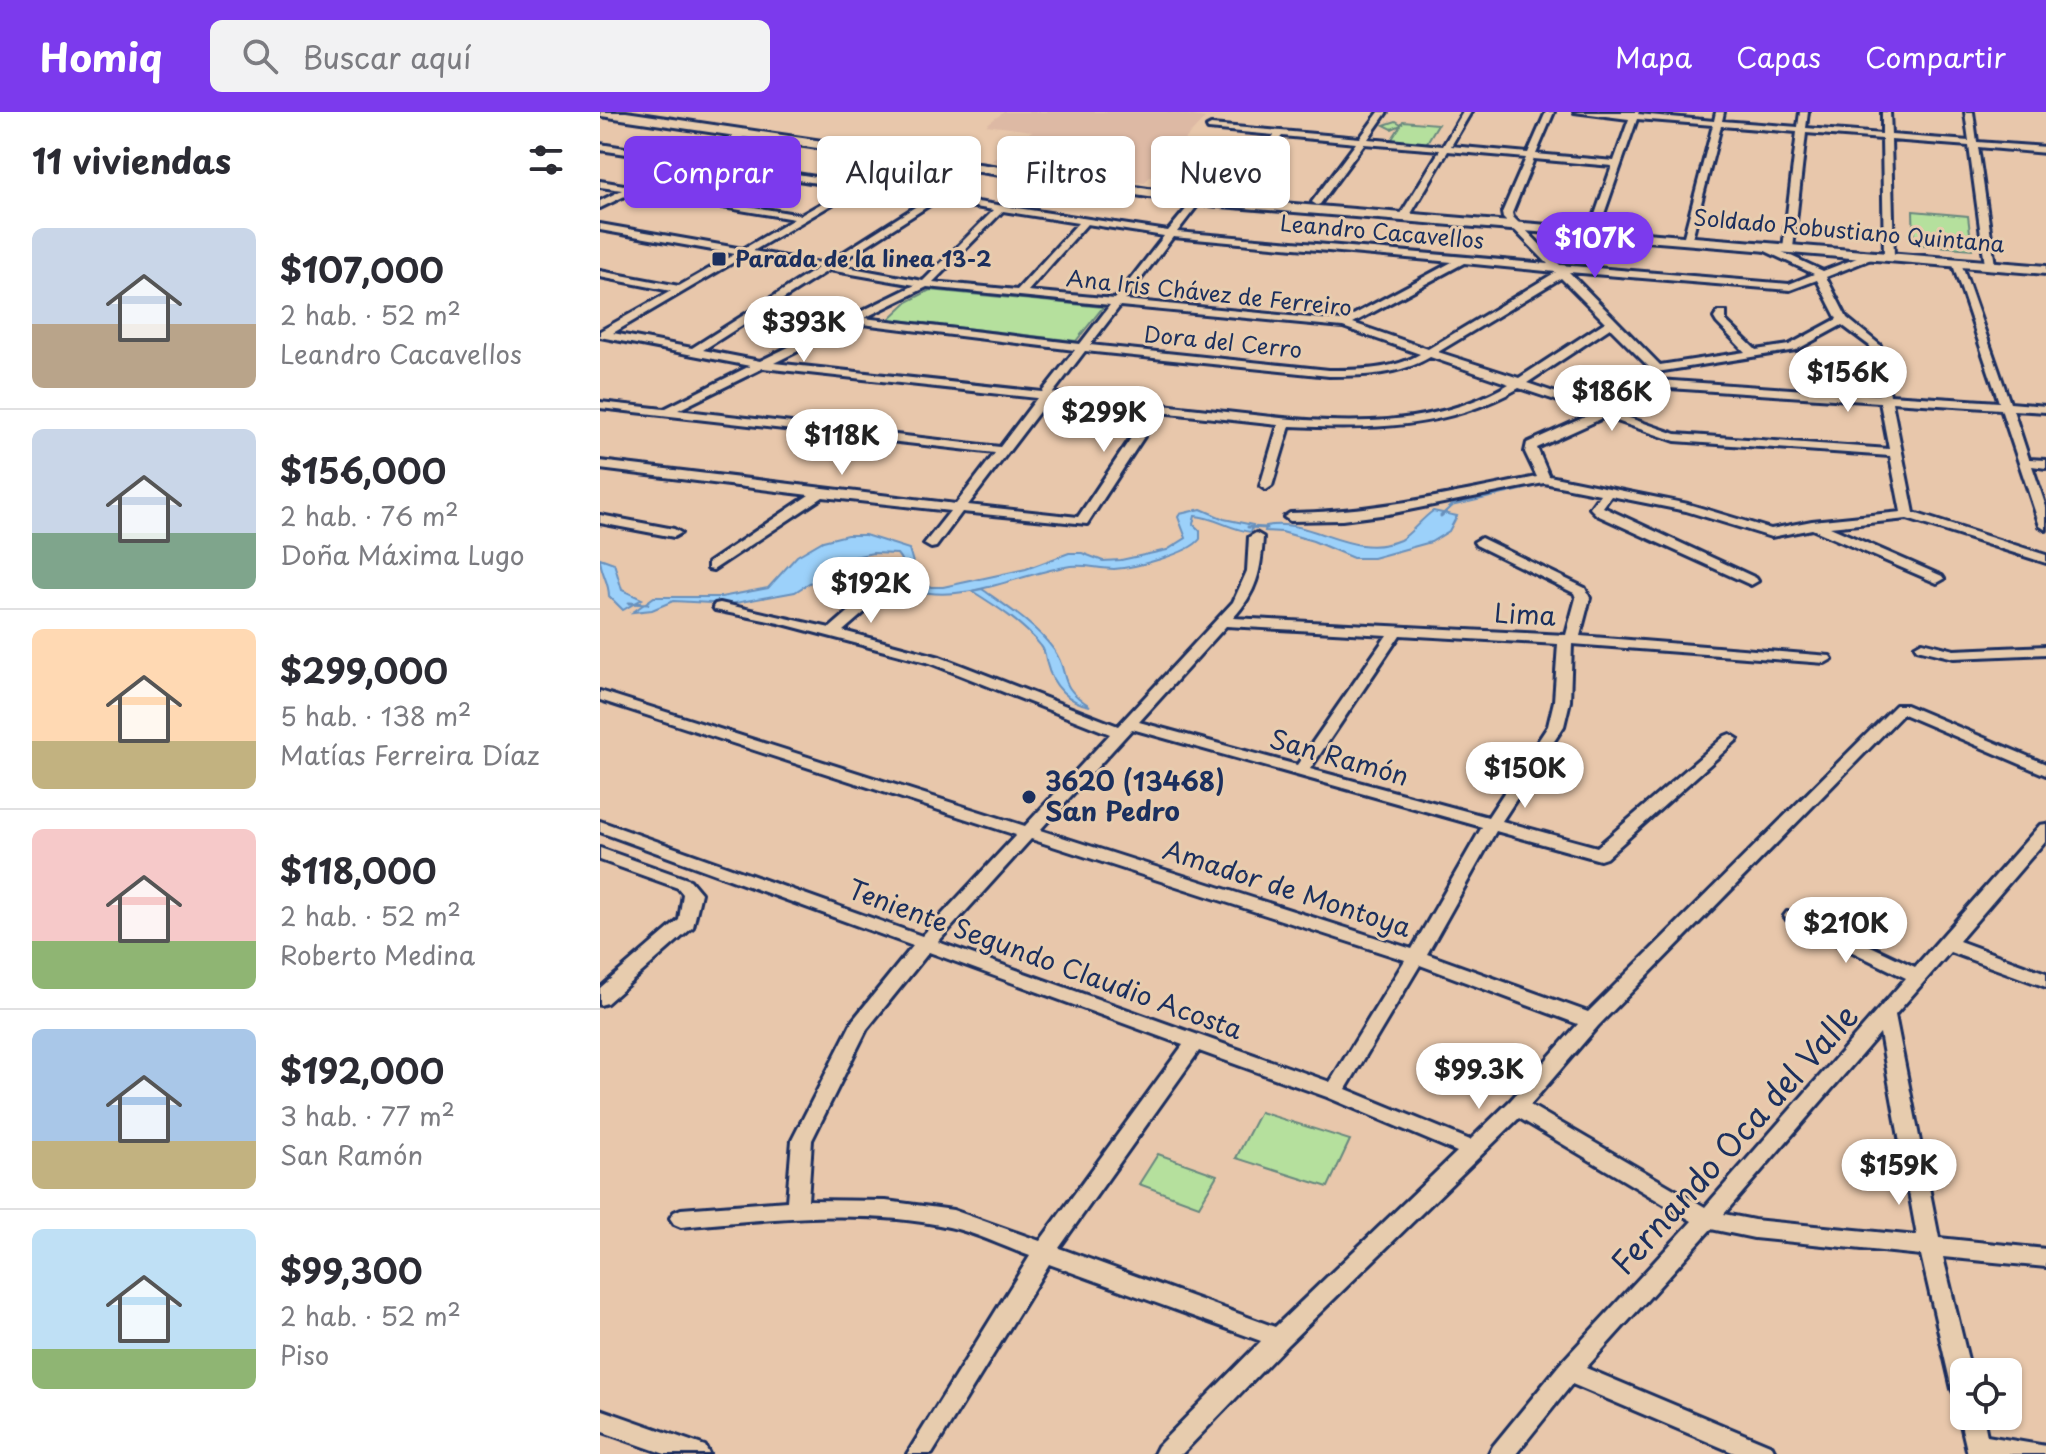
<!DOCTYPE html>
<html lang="es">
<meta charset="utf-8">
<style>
:root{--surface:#fff;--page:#f2f2f3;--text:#2b2b33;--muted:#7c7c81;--line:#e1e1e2;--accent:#7c3aed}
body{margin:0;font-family:"Playpen Sans",sans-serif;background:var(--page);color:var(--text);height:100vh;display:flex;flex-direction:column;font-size:30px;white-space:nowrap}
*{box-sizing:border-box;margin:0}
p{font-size:26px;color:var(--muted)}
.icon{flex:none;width:44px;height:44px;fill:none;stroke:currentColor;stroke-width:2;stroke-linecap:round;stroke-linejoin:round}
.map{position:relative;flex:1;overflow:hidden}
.details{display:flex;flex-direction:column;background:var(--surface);width:600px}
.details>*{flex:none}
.guide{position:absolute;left:24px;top:24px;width:760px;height:72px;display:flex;gap:16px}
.fabs{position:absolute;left:1350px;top:1246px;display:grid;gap:16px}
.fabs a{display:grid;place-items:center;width:72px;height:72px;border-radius:12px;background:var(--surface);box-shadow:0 2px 6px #0004;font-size:40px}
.price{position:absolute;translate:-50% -68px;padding:0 18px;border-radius:28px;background:#fff;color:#222;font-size:26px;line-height:52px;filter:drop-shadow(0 2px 4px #0008)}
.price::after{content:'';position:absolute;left:50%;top:48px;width:24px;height:18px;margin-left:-12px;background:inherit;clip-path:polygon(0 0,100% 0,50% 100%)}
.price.active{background:var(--accent);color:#fff}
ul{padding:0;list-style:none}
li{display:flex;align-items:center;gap:24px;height:200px;padding:0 32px}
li+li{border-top:2px solid var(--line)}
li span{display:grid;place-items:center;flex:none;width:224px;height:160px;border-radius:12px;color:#555}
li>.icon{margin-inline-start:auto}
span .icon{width:96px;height:96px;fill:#fffc;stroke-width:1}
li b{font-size:34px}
h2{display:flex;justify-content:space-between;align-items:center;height:96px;padding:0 32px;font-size:34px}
.pill{padding:0 28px;border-radius:12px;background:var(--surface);box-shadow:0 2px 6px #0004;font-size:28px;line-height:72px}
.pill.active{background:var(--accent);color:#fff}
header{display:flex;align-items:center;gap:48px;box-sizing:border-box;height:112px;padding:0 40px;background:var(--accent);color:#fff}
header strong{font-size:38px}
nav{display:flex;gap:44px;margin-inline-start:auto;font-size:28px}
.search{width:560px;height:72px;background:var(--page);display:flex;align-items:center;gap:20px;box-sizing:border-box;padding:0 28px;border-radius:12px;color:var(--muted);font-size:30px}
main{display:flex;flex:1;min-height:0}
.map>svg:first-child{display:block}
.built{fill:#ddb9a4}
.green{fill:#b5e09d;stroke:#68887e;stroke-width:2}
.water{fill:#9cd1fa;stroke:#6890bc;stroke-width:2}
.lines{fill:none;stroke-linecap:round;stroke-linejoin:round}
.stream{stroke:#6890bc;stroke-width:3}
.street-casing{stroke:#1b2f5e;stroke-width:6}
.secondary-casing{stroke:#1b2f5e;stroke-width:6}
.street{fill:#e7ccae;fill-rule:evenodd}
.secondary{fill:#e7ccae;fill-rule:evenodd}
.poi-dot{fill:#1b2f5e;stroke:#e7ccae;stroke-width:3}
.labels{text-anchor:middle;stroke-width:6;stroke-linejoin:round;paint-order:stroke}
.far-street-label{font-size:22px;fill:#1b2f5e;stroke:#e7ccae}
.far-poi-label{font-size:22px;font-weight:bold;fill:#1b2f5e;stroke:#e7ccae;text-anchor:start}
.street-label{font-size:26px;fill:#1b2f5e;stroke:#e7ccae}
.poi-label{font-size:26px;font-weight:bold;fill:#1b2f5e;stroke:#e7ccae;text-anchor:start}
.near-street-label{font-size:32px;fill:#1b2f5e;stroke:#e7ccae}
</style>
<header>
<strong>Homiq</strong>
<div class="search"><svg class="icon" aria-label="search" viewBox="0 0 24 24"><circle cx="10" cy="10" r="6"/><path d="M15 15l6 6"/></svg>Buscar aquí</div>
<nav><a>Mapa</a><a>Capas</a><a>Compartir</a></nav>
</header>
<main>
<section class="details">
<h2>11 viviendas<svg class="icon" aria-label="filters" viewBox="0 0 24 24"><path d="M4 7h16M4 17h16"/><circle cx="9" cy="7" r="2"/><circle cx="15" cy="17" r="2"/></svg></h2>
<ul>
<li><span style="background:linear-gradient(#c9d6e8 60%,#b9a48a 0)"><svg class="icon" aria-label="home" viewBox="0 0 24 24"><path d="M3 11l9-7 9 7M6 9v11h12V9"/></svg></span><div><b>$107,000</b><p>2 hab. · 52 m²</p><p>Leandro Cacavellos</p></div></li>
<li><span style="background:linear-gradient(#c9d6e8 65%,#7fa58c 0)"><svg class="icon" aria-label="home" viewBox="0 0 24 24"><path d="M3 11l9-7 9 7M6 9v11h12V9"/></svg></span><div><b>$156,000</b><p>2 hab. · 76 m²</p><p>Doña Máxima Lugo</p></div></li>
<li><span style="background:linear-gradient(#ffd9b3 70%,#c2b280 0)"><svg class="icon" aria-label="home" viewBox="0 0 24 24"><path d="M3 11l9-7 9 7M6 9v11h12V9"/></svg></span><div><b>$299,000</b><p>5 hab. · 138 m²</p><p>Matías Ferreira Díaz</p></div></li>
<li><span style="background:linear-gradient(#f6c9c9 70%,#8fb573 0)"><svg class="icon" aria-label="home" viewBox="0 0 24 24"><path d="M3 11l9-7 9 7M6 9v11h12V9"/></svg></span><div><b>$118,000</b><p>2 hab. · 52 m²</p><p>Roberto Medina</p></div></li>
<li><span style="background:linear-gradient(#a9c7e8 70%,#c2b280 0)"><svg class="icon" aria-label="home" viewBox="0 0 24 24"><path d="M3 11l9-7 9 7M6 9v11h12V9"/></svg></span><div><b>$192,000</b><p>3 hab. · 77 m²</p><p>San Ramón</p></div></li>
<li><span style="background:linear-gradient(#bfe0f5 75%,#8fb573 0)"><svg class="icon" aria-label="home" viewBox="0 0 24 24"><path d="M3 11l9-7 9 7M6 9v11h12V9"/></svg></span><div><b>$99,300</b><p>2 hab. · 52 m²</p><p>Piso</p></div></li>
</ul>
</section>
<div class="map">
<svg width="1446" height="1342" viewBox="0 0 1446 1342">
<rect width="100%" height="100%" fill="#e8c7ab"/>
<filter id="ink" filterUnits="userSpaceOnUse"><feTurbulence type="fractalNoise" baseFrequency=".0125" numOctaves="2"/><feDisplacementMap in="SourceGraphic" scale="16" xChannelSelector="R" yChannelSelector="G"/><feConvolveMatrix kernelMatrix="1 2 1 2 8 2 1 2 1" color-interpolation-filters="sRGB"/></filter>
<g filter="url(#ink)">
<!-- built -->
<g class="built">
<path d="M404,0H570L605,6L544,71L391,49L432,19L386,13Z"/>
<path d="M460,287L504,291L491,309L448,304Z"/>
</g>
<!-- green -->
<g class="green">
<path d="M796,9L801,12L803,9L838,12L826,32L785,29L792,27L801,13L792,17L784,13Z"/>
<path d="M1313,99L1368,104L1372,137L1314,132Z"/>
<path d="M330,178L503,195L476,229L289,207L307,190Z"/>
<path d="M660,1000L750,1028L728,1075L636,1046Z"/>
<path d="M558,1042L617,1063L599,1094L539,1072Z"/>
</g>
<!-- water -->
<g class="water">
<path d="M601,397L624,407L653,413L651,420C631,418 614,405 595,404L593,412L600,419V427C589,442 533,456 514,457C497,457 482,451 465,455C417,463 363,492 314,478C303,467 308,454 297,442L273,441L249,446L195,480L130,492L73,489L52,498L33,500L54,485H121L168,476L197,444L223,429L247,423H265L309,437L314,454L308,460L315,455L318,469L331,475H343L426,457L469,441H482L503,449L521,448L567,438L586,426L578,405L580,402Z"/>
<path d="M833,399L857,404L849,419L831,430L773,446H753L713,429L682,420L665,419L666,414C712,405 751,449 800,428C811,422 821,407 833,399Z"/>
<path d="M0,446L14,451L22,478L42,487L23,498L9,484C9,469 0,460 0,446Z"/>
<path d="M382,477C406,494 436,513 454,538C471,562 455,572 490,594C469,591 452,573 447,552C445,546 446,540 441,534C424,512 396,494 372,479Z"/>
</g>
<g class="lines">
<!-- stream -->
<g class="stream">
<path d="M841,404L853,393L932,375"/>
<path d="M648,415L667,416"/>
<path d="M29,491L48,492"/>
</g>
<!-- street casing -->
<g class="street-casing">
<g id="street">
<path d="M779,0H787L768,27L843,34L863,0H871L851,34L928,41L946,0H954L936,42L1014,49L1029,7L974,0H1039L1038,2L1114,9L1116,0H1124L1122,9L1198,15L1200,0H1208L1206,16L1282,22V0H1290L1291,23L1369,29L1365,0H1373L1377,30L1446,35V41L1378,35L1395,153L1390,156L1385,153L1369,34L1291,28L1294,145L1289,148L1284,145L1282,27L1206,21L1193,136L1188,139L1183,136L1197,20L1121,14L1091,130L1083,128L1113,13L1037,7L997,122L989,120L1012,54L934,47L912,101L913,105L960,153L1189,172L1214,162L1159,136V132H1165L1223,159L1270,141H1276V145L1226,165L1247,206L1280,233L1290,283L1399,290L1352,150L1360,148L1410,291L1446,294V300L1413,298L1429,347L1446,348V356L1432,354L1446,395V418L1440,414L1401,297L1292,290L1314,401L1446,443V451L1307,407L1230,415L1342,464L1344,467L1337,471L1212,417L1171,425L1086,399L1011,384L1003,395L1156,466L1158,469L1151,473L997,403L990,396L1000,382L944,371L788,402L742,408L690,409L684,405L690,401C774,400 854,381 937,365L925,340L927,331L994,301L919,276C848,317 770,318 690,314L672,374L666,378L660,374L678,313L560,300L487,412L362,400L336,435L331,436L324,432L350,399L223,385L113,458L108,457V451L209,383L0,357V349L356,392L395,341L0,296V290L64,297L150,254L0,225V219L71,179L0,165V159L79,174L135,142L0,118V112L143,137L194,107L33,80L0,96V89L22,78L0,75V69L30,74L80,50L0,38V32L88,46L143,19L147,22L146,24L99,47L255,71L315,37L318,38V42L265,73L568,119L602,78L607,81L577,120L948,152L903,106L902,101L926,46L848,39L809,105L804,108L799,105L840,38L764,32L720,92L717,93L712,90L756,31L682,24L629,86L624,83L650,52L578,46L574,43L578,40L654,47L674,23L608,17L607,15L611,13L760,26ZM91,51L248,76L201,103L41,76ZM258,77L326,88L225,152L153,139ZM336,89L394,98L323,169L236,153ZM403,99L478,111L417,178L333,170ZM487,112L564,124L515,187L428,179ZM573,125L852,150L742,209L525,188ZM146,143L218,156L92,236L13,221ZM864,151L956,160L828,237L753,211ZM229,158L315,173L160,249L103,238ZM969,160L1190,178L1217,168L1237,207L1189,233L1156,238L1126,209V200H1118L1114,206L1117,211L1145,240L1060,253ZM961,166L1005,210L919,266L838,240ZM327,175L510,193L480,232L264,206ZM520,194L743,215L820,242C793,258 760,258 729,258L490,233ZM254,211L475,238L442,280L174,251ZM1242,213L1270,234L1279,283L1058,268L1061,264L1055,261L1051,262L1041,279L1004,297L927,271L1010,216L1053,259L1057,260L1196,238ZM485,239L729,264C763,264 800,263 830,245L909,272C820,324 714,310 617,299C562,293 508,287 453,281ZM163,256L437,286L400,335L78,298ZM1054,275L1280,290L1289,337L1076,322L1015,301L1049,283ZM448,288L549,299L478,405L368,393ZM1005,305L1075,329L1290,344L1301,400L1212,409L1171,417L1088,392L949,364L937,336Z"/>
<path d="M0,403L74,417L81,421L74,425L0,411Z"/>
<path d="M656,421L663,425C661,459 657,480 633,506L966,523L976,486L974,481L876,433L874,430L881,426L985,476L990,486L980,524L1230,544L1232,547L1225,551L972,532L970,589L964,614L902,709L997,735L1125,624L1130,622L1138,627L1006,746L1000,748L896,719L827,842L988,900L1296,593H1306L1446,652V663L1303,602L998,914L930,993L1105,1095L1306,866L1187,808L1184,804L1187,800H1199L1315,855L1440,713L1446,712V728L1359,829L1446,861V875L1350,840L1295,903L1339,1126L1446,1137V1155L1343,1145L1371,1260H1364V1288L1356,1285L1352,1277L1321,1143L1154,1126L1111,1117L986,1256L1172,1334L1176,1342H1137L972,1272L916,1342H889L893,1334L960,1252L1092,1109L919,1006L687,1233L582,1342H554L558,1334L661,1229L449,1152L332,1342H307L430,1144C404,1135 377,1121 349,1115C262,1096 169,1107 81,1115L74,1112L70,1106L74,1100L81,1097L187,1089L192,1028L253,908L313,834L0,720V709L322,824L416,723L0,588V579L425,714L510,622L330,551L179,511L115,498L113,495L115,492L120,491L230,516L278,474H288L290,477L288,480L243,519L340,545L518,614L633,490L647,459L649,425ZM626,514L787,523L697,653L539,610ZM800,523L958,532L954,589L948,614L888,705L710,657ZM532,617L882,715L812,837L440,718ZM431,727L805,848L730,970L338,830ZM329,840L583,933L440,1129L353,1098L286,1089L208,1088L212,1028L267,917ZM820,853L978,912L910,989L870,1028L746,977ZM1280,921L1317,1124L1154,1108L1124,1102ZM599,939L727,985L857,1040L675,1215L459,1136Z"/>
<path d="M1322,530L1354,538L1446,534V542L1354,546L1317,537L1315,534Z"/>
<path d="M0,736L90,768L101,781L93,815L7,891L0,893V876L79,808L83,782L78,776L0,748Z"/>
<path d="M1364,1296V1304H1383L1387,1324L1446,1334V1342H1368L1359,1304Z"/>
<path d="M0,1297L105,1334L109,1342H65L0,1319Z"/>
</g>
</g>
<!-- secondary casing -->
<g class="secondary-casing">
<path id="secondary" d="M0,0H26L596,84L1446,154V162L596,92L1,4Z"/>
</g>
<!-- street -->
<use href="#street" class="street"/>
<!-- secondary -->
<use href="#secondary" class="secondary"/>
</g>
</g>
<!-- markers -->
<g class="poi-dot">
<rect x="111" y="139" width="16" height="16" rx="4"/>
<circle cx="429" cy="685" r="8"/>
</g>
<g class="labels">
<!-- far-street labels -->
<g class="far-street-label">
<text transform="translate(1249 119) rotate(5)" y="8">Soldado Robustiano Quintana</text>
<text transform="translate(782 120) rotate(5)" y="8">Leandro Cacavellos</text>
<text transform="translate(609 181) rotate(6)" y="8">Ana Iris Chávez de Ferreiro</text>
<text transform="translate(623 230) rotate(6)" y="8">Dora del Cerro</text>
</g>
<!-- far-poi labels -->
<g class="far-poi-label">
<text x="135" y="155">Parada de la linea 13-2</text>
</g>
<!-- street labels -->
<g class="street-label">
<text transform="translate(925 503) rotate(3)" y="9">Lima</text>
<text transform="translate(739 646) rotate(16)" y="9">San Ramón</text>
<text transform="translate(687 777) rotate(18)" y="9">Amador de Montoya</text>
<text transform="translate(445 848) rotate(20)" y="9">Teniente Segundo Claudio Acosta</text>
</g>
<!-- poi labels -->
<g class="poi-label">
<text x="445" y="679">3620 (13468)<tspan x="445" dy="30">San Pedro</tspan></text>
</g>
<!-- near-street labels -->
<g class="near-street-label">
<text transform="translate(1135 1028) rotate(-48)" y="11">Fernando Oca del Valle</text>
</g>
</g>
</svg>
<div class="fabs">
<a><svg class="icon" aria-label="locate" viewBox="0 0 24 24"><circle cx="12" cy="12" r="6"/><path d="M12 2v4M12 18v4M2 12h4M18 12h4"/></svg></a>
</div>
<b class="price active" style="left:995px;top:168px">$107K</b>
<b class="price" style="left:204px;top:252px">$393K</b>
<b class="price" style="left:1248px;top:302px">$156K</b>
<b class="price" style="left:1012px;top:321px">$186K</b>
<b class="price" style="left:504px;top:342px">$299K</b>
<b class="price" style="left:242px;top:365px">$118K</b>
<b class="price" style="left:271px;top:513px">$192K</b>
<b class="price" style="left:925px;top:698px">$150K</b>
<b class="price" style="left:1246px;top:853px">$210K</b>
<b class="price" style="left:879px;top:999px">$99.3K</b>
<b class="price" style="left:1299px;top:1095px">$159K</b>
<div class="guide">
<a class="pill active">Comprar</a>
<a class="pill">Alquilar</a>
<a class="pill">Filtros</a>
<a class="pill">Nuevo</a>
</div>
</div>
</main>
